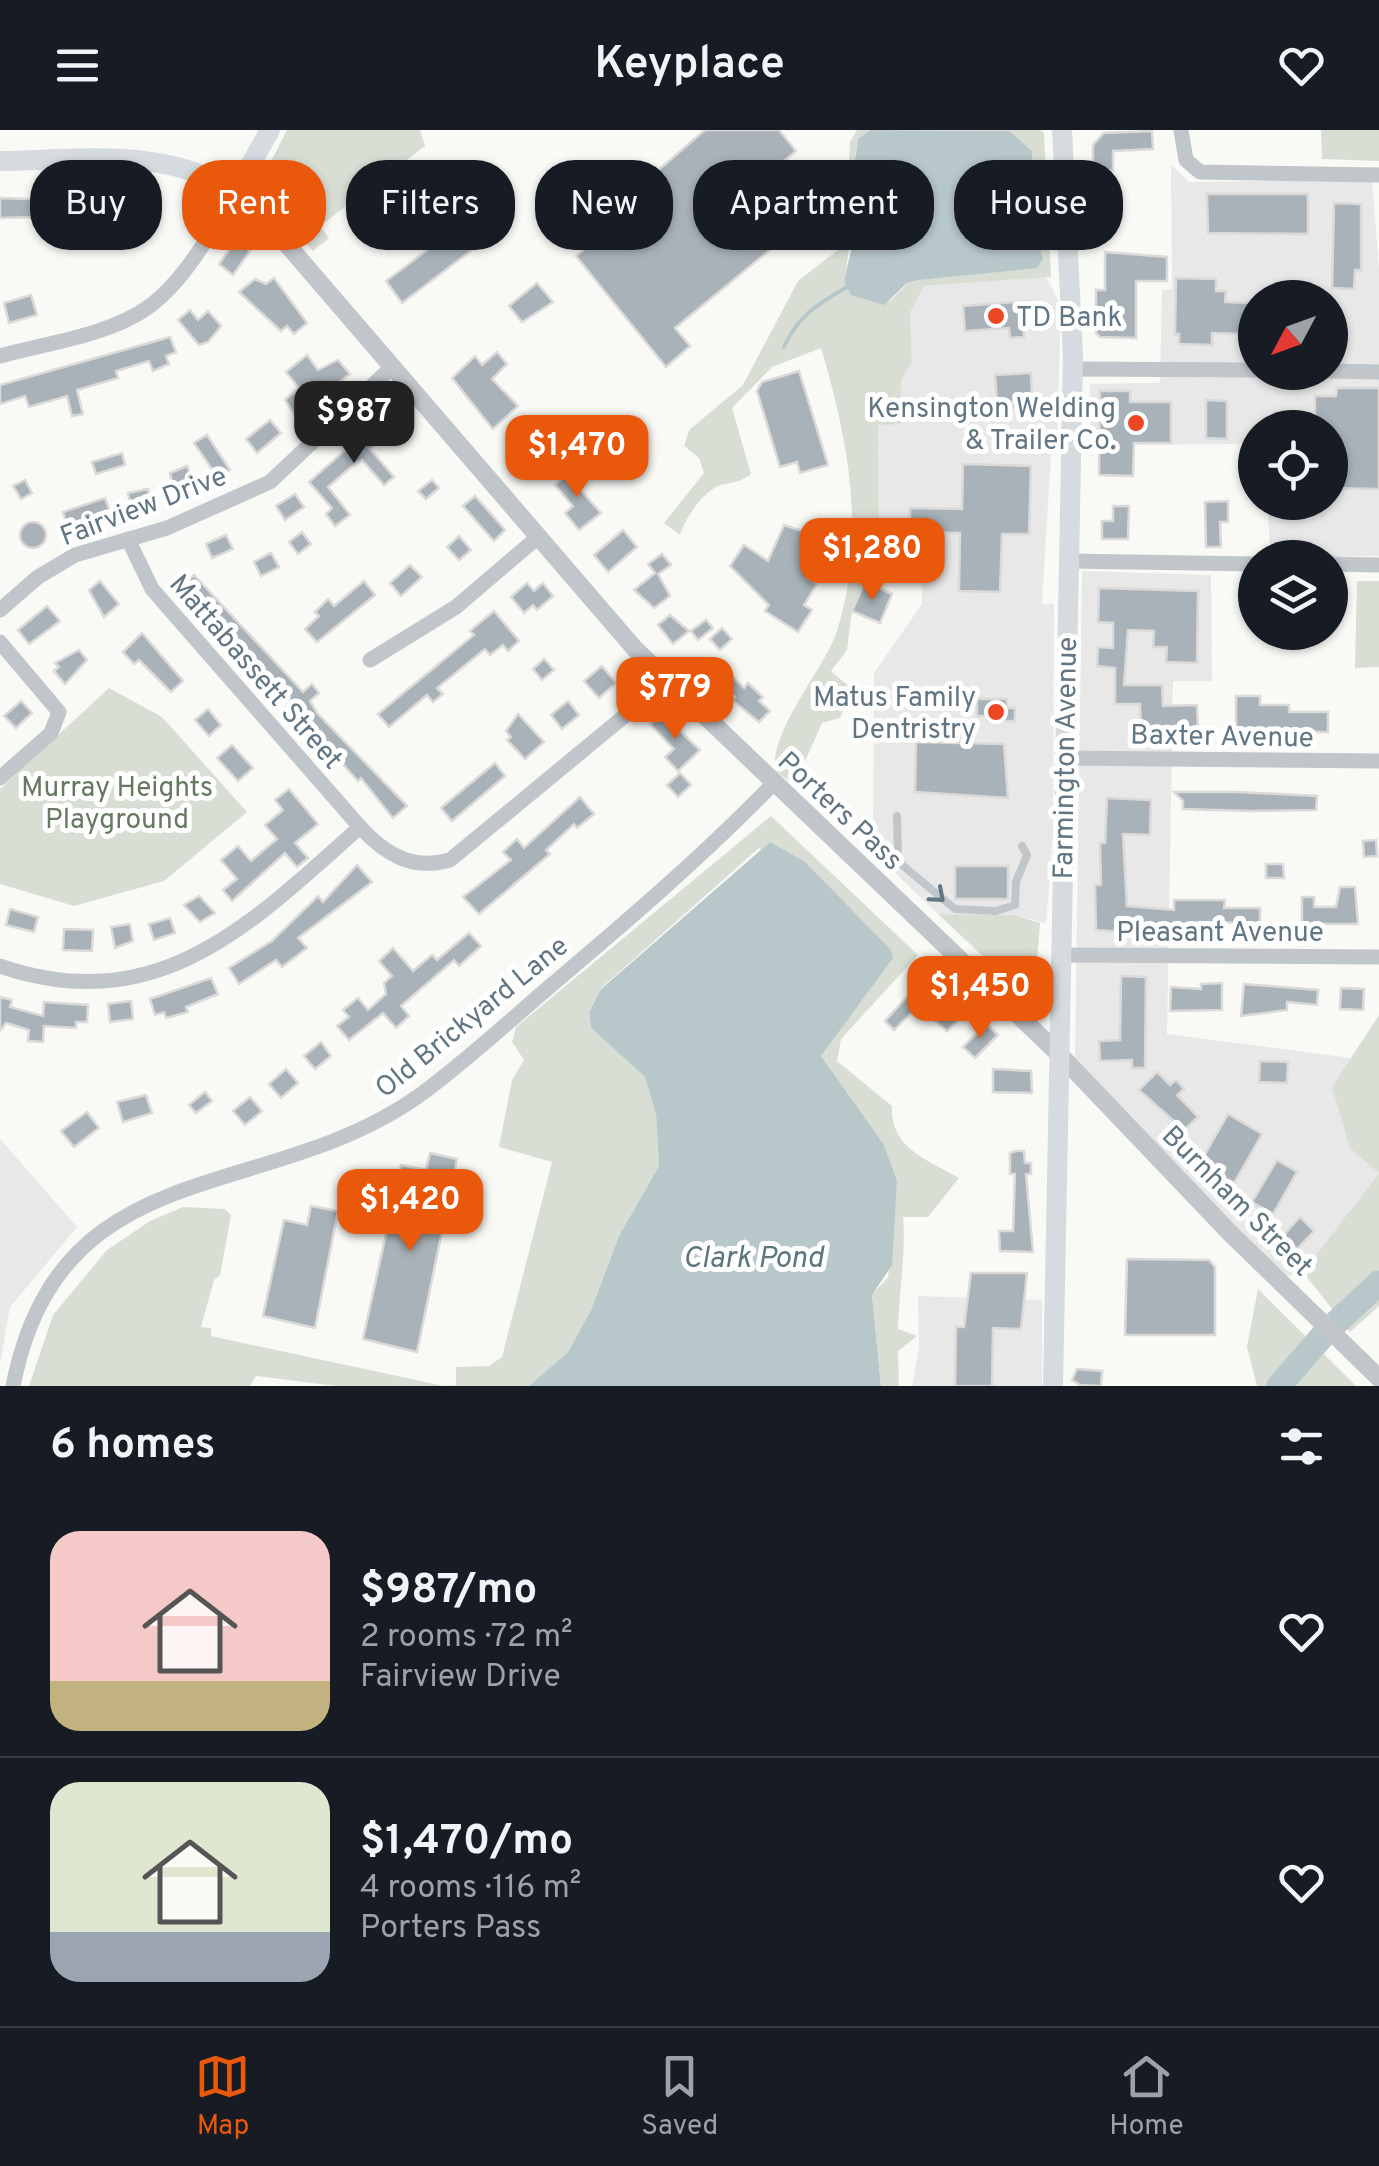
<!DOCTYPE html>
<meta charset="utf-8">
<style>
:root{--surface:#171b24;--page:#242831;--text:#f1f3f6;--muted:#9ea1a6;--line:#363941;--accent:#ea580c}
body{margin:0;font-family:Overpass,sans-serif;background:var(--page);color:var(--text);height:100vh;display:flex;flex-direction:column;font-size:38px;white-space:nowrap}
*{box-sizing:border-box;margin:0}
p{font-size:32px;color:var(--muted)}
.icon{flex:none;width:55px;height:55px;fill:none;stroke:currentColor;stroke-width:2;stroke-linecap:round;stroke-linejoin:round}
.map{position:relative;height:1256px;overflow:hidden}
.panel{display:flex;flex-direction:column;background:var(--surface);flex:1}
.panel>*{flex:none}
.top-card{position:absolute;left:30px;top:30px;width:1320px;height:90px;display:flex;gap:20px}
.needle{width:65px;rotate:229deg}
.tools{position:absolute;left:1238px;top:150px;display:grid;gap:20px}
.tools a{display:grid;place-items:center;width:110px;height:110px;border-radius:50%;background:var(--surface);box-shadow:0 2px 8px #0004;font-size:50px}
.price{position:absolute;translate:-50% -85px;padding:0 22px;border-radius:20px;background:var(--accent);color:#fff;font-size:32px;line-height:65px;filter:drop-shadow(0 2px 5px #0008)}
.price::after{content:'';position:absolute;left:50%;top:60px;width:30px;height:22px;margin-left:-15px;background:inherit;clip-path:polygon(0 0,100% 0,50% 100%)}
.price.current{background:#222;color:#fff}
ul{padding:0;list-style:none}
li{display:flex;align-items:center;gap:30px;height:250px;padding:0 50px}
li+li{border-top:2px solid var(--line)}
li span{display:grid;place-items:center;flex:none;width:280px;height:200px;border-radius:30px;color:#555}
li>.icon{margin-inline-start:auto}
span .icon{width:120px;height:120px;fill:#fffc;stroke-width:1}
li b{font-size:42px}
h2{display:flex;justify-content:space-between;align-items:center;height:120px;padding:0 50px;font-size:42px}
.pill{padding:0 35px;border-radius:40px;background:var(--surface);box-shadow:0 2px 8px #0004;font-size:35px;line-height:90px}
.pill.current{background:var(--accent);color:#fff}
header{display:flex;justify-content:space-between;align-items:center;height:130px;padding:0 50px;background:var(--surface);font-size:45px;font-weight:600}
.tabs{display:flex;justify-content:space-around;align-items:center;height:140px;border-top:2px solid var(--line);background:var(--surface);font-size:28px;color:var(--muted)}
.tabs a{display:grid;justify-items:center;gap:5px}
.tabs .current{color:var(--accent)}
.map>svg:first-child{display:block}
.built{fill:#e7e8e7;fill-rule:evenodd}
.green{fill:#d9ded5}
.water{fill:#b8c7ca}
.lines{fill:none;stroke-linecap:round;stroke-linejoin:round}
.stream{stroke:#b8c7ca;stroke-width:4}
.river{stroke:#b8c7ca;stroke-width:25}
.building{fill:#a8b2b8;stroke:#dbdad8;stroke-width:2.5}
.service{stroke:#c1c6ca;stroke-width:8}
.minor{stroke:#c1c6ca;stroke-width:15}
.tertiary{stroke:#c1c6ca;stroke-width:18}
.secondary{stroke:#d6dbdf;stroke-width:20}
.oneway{stroke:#627683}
.poi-dot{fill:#ed4622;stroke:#fff;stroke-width:4}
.labels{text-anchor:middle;stroke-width:10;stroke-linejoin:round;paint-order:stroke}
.poi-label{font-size:28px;fill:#627683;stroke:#fff;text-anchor:end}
.street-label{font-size:28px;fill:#627683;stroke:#fff}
.park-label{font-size:28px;fill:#677a61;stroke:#fff}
.water-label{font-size:30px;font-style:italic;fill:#5d767d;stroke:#fff}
</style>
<header><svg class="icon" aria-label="menu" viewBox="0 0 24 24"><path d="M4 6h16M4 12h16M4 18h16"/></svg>Keyplace<svg class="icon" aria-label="heart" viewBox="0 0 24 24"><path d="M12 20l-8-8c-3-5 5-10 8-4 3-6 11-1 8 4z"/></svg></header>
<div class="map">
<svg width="1379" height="1256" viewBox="0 0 1379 1256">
<rect width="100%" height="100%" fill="#f9f9f6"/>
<!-- built -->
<g class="built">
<path d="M1171,35L1189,52L1372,50L1379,139V426L1271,427L1267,373L1330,372V298H1255V311L1237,314L1091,315L1090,254L1160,253L1162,160L1172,159ZM1255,168H1330V242H1255Z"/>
<path d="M1046,147L1061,175L1057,304L1046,306L1051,325L1042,471L1043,475L1054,473L1053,703L1046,793L1014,785L938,784L873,722L874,543L922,474L923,409H879L878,294H901V251L912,232L910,183L924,156Z"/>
<path d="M1082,441L1211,445L1212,551H1173L1167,904L1351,928L1333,957L1379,1043L1303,1142L1284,1147L1075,931Z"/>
<path d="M0,1009L77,1097L10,1177L0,1235Z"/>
<path d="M918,1166L1042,1170V1256H912L919,1216Z"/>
</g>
<!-- green -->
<g class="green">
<path d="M287,0H420L425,16L320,96L329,108L313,121L273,75L264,45Z"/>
<path d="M871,0L858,9C848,56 854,104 844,151L890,171L908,153L919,150L1038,137L1040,121L1034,102L1032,21L1010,1L937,0H1040L1044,3L1051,147L924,156L910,183L912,232L901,251V294L878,295L879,409L852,481L847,520L831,541L852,559L840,588L822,593L802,638L803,646L794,655L777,642C764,610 824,538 836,504C867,409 849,312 821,218L772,237L732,278L751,344C741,352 733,352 721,355C704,360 685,388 680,405L664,393L704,343L699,328L684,316L689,300L743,255L798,151L839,119L845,107L850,12L857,0Z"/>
<path d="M1321,0H1379V31L1322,29Z"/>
<path d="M1357,451H1379V537L1355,538Z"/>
<path d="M109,558L162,587L247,682L164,751L74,776L0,754V659Z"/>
<path d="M771,686L918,825L841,909L837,931L892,976C890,1018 926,1029 959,1048L928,1087H903C906,1125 899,1160 898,1199L917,1206L898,1221L899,1256H881L872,1164L888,1148L897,1050L883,1013L821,926L892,828L891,820L759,718L600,859L589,883L591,898L645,947L656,984L659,1036L619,1106L591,1180L568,1222L529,1256H337L256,1246L250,1256H29L53,1185L107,1120L150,1091L183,1077L225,1079L231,1085L220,1145L214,1150L201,1197L211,1198V1206L444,1256L456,1255V1237L489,1236L502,1227L552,1032L499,1017L512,950L524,930L512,912L516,897Z"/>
<path d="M938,784L1014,785L1040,793L1035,855L1020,861Z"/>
<path d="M1379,885V1176L1350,1202L1303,1142L1379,1043L1350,1018L1332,957Z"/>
<path d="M1258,1159L1356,1256H1257L1247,1217Z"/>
</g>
<!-- water -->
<g class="water">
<path d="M871,0L1010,1L1032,21L1034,102L1043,129L1037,138L919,150L907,153L884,175L851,165L844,151L853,112L852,50L858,9Z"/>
<path d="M770,712L805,732L891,820L893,828L821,926L883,1013L897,1050L892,1135L872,1165L881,1256H529L568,1222L591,1180L619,1106L659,1036L656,984L645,947L591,898L589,883L600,860Z"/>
</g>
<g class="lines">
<!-- stream -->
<path class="stream" d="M784,217C798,185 818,174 847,157"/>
<!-- river -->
<path class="river" d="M1279,1256L1326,1202L1379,1153"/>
</g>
<!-- building -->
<g class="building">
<path d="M705,0H779L796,21L771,42L825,107L816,114L812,108L799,119L788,105L675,198L690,216L666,237L576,126L619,91L613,79Z"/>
<path d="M1152,1L1153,19L1113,21V40L1093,41V15L1104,3Z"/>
<path d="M1207,64H1308V104L1208,103Z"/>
<path d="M0,68L58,70V76H64V91L38,95V87L0,88Z"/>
<path d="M1334,73L1361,74V140H1355L1354,159L1332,158Z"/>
<path d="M130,75L146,76L144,111L102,108L104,90L119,91L120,82L129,83Z"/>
<path d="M470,88L485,110L402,173L386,151Z"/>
<path d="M236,110L250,121L233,145L219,134Z"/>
<path d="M1105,122L1167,127V151H1136V208L1100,207L1096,203V160H1105Z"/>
<path d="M274,148L307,193L294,204L287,196L281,201L239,162L255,149L266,154Z"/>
<path d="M1176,148L1216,149V161H1226L1225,172L1255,173V213H1239V204L1212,203V215L1179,214V204H1175Z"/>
<path d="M537,153L553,172L522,192L509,176Z"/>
<path d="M31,165L37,185L9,193L4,173Z"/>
<path d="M1028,171L1030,197H1023L1024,207L1010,208L1009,198L965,201L963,176Z"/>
<path d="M190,180L198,190L208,181L221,196L208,212L199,215L178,190Z"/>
<path d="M170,207L176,222L166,226L169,234L153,241L149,231L116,241L118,248L77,260L83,284L72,286L67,266L29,277L25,266L0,274V255Z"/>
<path d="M497,222L507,234L492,249L518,276L493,299L452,248L475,226L482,235Z"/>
<path d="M307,225L318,240L338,230L350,244L331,258L329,255L297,288L285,270L299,258L286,242Z"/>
<path d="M799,241L828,335L800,343L797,332L780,337L757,261L762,252Z"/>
<path d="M1031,243L1032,269H1026L1027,279H1012V272H997L995,245Z"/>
<path d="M1337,258H1379V359L1330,358V298H1315V266H1336Z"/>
<path d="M1100,261H1130V272H1171V313H1134L1133,346L1099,345Z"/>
<path d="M1206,270L1227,271V309L1206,308Z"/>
<path d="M386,284L397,298L370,319L394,347L384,355L362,330L351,337L328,357L350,385L335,396L326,384L332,378L309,352Z"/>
<path d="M270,290L281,303L257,323L246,309Z"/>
<path d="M540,302L553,316L528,338L516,324Z"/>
<path d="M207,305L230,340L218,348L194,313Z"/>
<path d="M122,323L125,335L96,344L92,332Z"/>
<path d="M963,334L1031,336L1029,404H1002L1000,462L959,461L960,403L910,402V378L962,379Z"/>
<path d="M187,336L196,358L175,367L170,343Z"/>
<path d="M574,338L584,349L576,355L601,383L579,400L565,383L573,376L555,355Z"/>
<path d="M25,350L32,363L21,369L13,356Z"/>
<path d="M432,350L439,358L426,369L418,361Z"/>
<path d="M148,359L151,374L131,378L128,363Z"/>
<path d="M295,364L304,377L285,390L276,376Z"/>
<path d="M475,366L505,400L494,411L463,376Z"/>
<path d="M105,368L111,384L68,398L63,382Z"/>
<path d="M1228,371V392H1220L1221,417H1206L1205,372Z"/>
<path d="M1113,376H1129L1128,409H1102V391H1113Z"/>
<circle cx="33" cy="405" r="13"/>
<path d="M784,395L821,407L806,447L817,454L804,475L812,480L798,502L765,481L769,475L730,436L744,415L768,431Z"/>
<path d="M623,400L637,417L608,442L594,425Z"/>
<path d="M302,402L311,414L298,424L289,412Z"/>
<path d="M226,405L233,419L212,428L206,414Z"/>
<path d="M459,406L471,420L459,430L447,417Z"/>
<path d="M271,423L279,437L261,446L254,432Z"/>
<path d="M662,424L671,435L658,444L670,466L654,478L634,460L655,443L648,434Z"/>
<path d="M410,435L422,447L401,466L390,453Z"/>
<path d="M194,445L303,562L312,554L319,563L310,571L317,583L407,676L393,688L361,648L358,651L192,466L184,454Z"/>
<path d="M100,451L119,474L104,487L89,460Z"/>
<path d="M364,451L375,465L317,512L305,499L319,486L315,482L328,469L334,476Z"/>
<path d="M865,452L892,464L880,493L852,481Z"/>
<path d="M527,453L534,461L543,453L553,466L537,480L533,475L524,483L511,467Z"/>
<path d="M1099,458L1198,461L1197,533L1166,532L1167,517H1153L1154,501L1128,500L1124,555H1162L1163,576L1197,575L1198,598L1141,603L1140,574H1115V538L1097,536L1098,517L1113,518V493L1098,492Z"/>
<path d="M47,476L60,491L29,514L18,500Z"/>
<path d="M494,481L519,511L508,521L503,515L490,525L485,519L437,558L443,564L433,572L427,565L389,597L378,584L474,505L470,501Z"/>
<path d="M670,485L689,501L673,514L658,495Z"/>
<path d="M706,490L713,498L698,510L691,501Z"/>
<path d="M722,498L732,509L720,520L710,509Z"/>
<path d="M142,503L183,551L171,562L139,530L134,534L123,522Z"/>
<path d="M79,520L87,530L65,554L54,541L59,537L55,533Z"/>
<path d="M544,529L554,540L542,550L533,539Z"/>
<path d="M715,530L744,558L748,553L763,567L759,571L770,581L759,592L732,570L735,567L707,539Z"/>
<path d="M602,536L616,553L599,568L584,551Z"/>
<path d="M1236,566H1260V575H1289V582H1328V602H1236Z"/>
<path d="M977,569H1007V578H1015V591H987V586H977Z"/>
<path d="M21,571L32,583L16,598L4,586Z"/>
<path d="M568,571L579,585L562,599L551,585Z"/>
<path d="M208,579L221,595L209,606L195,590Z"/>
<path d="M661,583L700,620L678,641L665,627L674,619L650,594Z"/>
<path d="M518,584L544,612L525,629L507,610L511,607L506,601Z"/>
<path d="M916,612L1004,614L1008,668L915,662Z"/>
<path d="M232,615L253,638L238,651L217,628Z"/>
<path d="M495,633L505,646L452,691L441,678Z"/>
<path d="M680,643L691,655L678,667L667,655Z"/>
<path d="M289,659L318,694L295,713L308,728L297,737L285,723L232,771L223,760L237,749L221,730L238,716L251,731L277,709L265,695L283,680L275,670Z"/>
<path d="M1174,662H1238L1317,666L1316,680L1250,681L1183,679V671Z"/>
<path d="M580,667L594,684L577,698L574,694L546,720L550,724L479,784L463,767L511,730L503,722L517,709L524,718Z"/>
<path d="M1107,668L1151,670L1150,705L1123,704L1127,776L1174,780V770H1225L1224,778H1260V793L1197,792L1191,799L1142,796L1141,803L1096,800L1095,755H1101L1100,713H1105Z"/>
<path d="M1376,710L1377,726L1364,727L1363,711Z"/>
<path d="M1266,734H1283L1284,748H1266Z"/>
<path d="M357,735L372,752L298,808L307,818L282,837L276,830L239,854L229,838L272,811L318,766L323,772Z"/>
<rect x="955" y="736" width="53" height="33"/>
<path d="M1340,757H1355L1358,794H1302V767H1314V777H1336Z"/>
<path d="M199,766L215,783L200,792L184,775Z"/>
<path d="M10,779L38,787L34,802L6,795Z"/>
<path d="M170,788L175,803L154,810L149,794Z"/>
<path d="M130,794L133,811L115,818L111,797Z"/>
<path d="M64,799L93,800L92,821L63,820Z"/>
<path d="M469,803L481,816L459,836L454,830L401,876L409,886L396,898L383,883L349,910L337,896L349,887L343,880L358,868L368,880L386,864L384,853L392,846L379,831L393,818L413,841L432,825L437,830Z"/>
<path d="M932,839L944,851L894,900L885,891Z"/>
<path d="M1121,846L1146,847L1145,938H1132V930L1100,931L1099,911L1120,910Z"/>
<path d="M211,848L218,864L186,877L188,882L166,888L164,882L155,885L150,869Z"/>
<path d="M1222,853V880L1170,881L1171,857L1201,859V854Z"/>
<path d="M1244,854L1318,860L1317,875L1287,872V880L1241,886Z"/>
<path d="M1341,858L1364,859L1363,880L1340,879Z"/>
<path d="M958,866L971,878L947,901L934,890Z"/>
<path d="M0,867L12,870L10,877L43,886L44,872L88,875L87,892H76V898L44,896L43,912L28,911L29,900L6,893L0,901Z"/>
<path d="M131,871L133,889L110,892L108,874Z"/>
<path d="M986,894L998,905L975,928L963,917Z"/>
<path d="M321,912L331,926L315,939L304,926Z"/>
<path d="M1260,931L1288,932L1287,953L1259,952Z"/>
<path d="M286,939L298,953L281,968L269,954Z"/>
<path d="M993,939L1031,941L1032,963L993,962Z"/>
<path d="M1157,942L1170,955L1176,950L1184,959L1177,965L1198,987L1184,1000L1139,960Z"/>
<path d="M205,962L212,971L196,983L189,975Z"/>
<path d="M146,965L152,983L123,992L117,972Z"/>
<path d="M250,967L262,981L245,995L233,981Z"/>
<path d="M87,982L99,998L74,1017L61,1001Z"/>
<path d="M1228,984L1262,1004L1233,1055L1199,1035Z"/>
<path d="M1016,1021H1024L1025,1033H1031V1044H1026L1033,1122L1000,1121L999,1101H1013L1015,1044H1010V1023Z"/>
<path d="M430,1023L457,1029L417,1222L363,1209L401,1035L426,1040Z"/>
<path d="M1277,1030L1297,1042L1273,1084L1252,1072Z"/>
<path d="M311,1076L338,1081L315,1198L263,1186L284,1090L307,1095Z"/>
<path d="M1300,1087L1314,1101L1297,1119L1283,1106Z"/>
<path d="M1127,1129L1209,1130L1215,1137V1205H1125Z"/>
<path d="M971,1143H1027L1021,1199L993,1198L992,1256H955L956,1197H964Z"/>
<path d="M1077,1239L1102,1241L1101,1256L1080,1255L1072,1250Z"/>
</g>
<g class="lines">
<!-- service -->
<path class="service" d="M897,686L898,727L902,735L955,779L996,781L1015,775L1016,752L1027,725L1022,716"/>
<!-- minor -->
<g class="minor">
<path d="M1181,0L1186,30L1200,42L1379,45"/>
<path d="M0,226C46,213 107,206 147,178C184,152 212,101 235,62"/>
<path d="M1073,239L1255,240"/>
<path d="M1330,241L1379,242"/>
<path d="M128,409L152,459L360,697"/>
<path d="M1068,431L1255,434"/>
<path d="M1330,434L1379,435"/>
<path d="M0,480L38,447L75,425L167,398L270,352L392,237"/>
<path d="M0,512L59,582L51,603L0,648"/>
<path d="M370,530L456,477L538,407"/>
<path d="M1064,628L1379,631"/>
<path d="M1061,825L1379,827"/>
<path d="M0,836C159,890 252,793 360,697C385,724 412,741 450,730L667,551"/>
<path d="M13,1256C60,1018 265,1076 420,965C465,932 506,894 548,858C626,792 702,727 773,654"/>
</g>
<!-- tertiary -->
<path class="tertiary" d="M235,62L260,83L635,519L1061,926L1230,1103L1379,1248"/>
<!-- secondary -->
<g class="secondary">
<path d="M0,31C78,30 166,16 235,62L270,0"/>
<path d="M1053,1256L1073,226L1062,0"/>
</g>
</g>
<!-- one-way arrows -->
<defs><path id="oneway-chevron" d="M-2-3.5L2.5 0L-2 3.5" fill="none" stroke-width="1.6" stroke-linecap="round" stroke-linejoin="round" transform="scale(2.5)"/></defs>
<use class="oneway" href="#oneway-chevron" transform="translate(938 766) rotate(41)"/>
<!-- markers -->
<g class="poi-dot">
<circle cx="996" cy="186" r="10"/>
<circle cx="1136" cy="293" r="10"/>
<circle cx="996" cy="582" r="10"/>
</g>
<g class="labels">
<!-- poi labels -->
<g class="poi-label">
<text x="1016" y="196" text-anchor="start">TD Bank</text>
<text x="1116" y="287">Kensington Welding<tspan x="1116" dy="32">&amp; Trailer Co.</tspan></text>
<text x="976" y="576">Matus Family<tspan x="976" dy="32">Dentristry</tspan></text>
</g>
<!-- street labels -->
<g class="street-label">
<text transform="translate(143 375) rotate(-21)" y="10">Fairview Drive</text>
<text transform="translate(257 541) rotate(49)" y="10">Mattabassett Street</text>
<text transform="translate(1222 605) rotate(1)" y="10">Baxter Avenue</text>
<text transform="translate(1064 628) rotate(-89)" y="10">Farmington Avenue</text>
<text transform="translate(841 680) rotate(43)" y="10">Porters Pass</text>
<text x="1220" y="811">Pleasant Avenue</text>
<text transform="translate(471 886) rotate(-39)" y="10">Old Brickyard Lane</text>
<text transform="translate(1238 1070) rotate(45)" y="10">Burnham Street</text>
</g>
<!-- park labels -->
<g class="park-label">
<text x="117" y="666">Murray Heights<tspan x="117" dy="32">Playground</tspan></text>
</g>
<!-- water labels -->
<g class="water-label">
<text x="753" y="1137">Clark Pond</text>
</g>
</g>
</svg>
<div class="tools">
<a><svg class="needle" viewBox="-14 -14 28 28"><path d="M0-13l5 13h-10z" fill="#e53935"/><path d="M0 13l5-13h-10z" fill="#9ea1a6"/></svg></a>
<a><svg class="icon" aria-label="locate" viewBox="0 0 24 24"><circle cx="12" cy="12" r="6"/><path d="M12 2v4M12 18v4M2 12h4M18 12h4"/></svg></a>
<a><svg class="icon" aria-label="layers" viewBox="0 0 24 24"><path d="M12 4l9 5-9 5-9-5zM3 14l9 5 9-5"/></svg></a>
</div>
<b class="price current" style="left:354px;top:336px">$987</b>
<b class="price" style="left:577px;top:370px">$1,470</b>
<b class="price" style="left:872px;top:473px">$1,280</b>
<b class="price" style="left:675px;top:612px">$779</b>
<b class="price" style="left:980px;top:911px">$1,450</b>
<b class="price" style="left:410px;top:1124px">$1,420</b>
<div class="top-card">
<a class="pill">Buy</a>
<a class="pill current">Rent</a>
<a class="pill">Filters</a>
<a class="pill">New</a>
<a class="pill">Apartment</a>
<a class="pill">House</a>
</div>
</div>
<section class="panel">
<h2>6 homes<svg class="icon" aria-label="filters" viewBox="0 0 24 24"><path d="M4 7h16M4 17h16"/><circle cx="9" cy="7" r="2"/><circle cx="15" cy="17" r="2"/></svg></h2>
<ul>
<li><span style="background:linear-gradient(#f6c9c9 75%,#c2b280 0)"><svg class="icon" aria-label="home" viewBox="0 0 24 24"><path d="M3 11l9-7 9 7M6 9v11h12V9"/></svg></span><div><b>$987/mo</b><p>2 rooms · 72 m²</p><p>Fairview Drive</p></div><svg class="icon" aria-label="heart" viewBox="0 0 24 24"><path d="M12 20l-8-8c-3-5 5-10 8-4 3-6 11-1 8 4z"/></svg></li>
<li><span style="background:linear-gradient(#dfe7d0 75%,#9aa5b1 0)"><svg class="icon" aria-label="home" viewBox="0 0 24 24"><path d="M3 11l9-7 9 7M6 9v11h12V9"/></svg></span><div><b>$1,470/mo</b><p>4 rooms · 116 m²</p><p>Porters Pass</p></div><svg class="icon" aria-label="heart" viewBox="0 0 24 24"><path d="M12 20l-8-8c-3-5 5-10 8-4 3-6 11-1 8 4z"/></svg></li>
</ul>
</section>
<nav class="tabs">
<a class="current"><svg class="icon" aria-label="map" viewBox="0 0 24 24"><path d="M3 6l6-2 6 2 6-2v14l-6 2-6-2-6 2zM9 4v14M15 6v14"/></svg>Map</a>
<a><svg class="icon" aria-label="saved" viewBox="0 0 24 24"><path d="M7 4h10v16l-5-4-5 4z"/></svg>Saved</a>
<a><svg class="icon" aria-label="home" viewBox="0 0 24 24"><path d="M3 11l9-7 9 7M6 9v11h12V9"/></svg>Home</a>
</nav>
